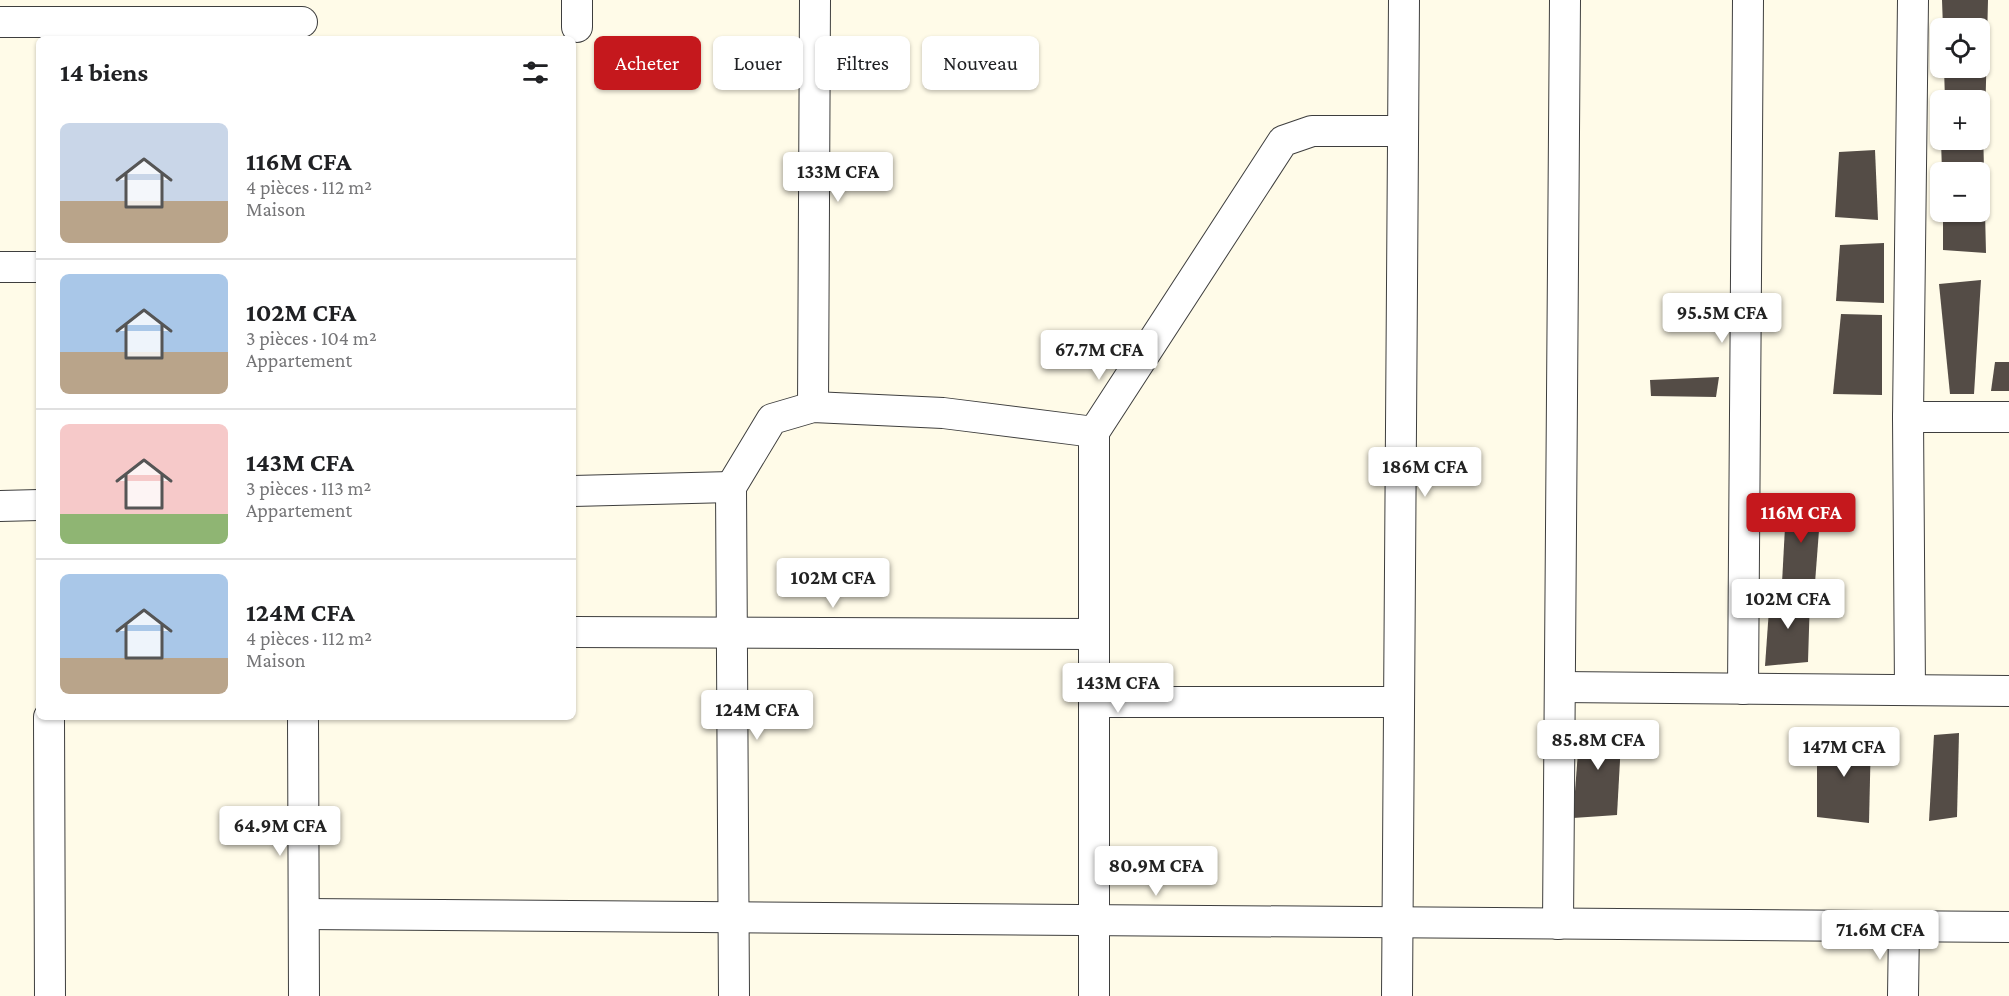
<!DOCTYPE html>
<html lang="fr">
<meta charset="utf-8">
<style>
:root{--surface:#fff;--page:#f6f6f6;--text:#202124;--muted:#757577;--line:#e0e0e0;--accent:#c5181d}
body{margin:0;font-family:"Crimson Pro",serif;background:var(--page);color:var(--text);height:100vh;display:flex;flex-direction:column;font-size:22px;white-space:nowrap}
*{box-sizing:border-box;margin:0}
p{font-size:20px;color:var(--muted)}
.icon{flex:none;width:33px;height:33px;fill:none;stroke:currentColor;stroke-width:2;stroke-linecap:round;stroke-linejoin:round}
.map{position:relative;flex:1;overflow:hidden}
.side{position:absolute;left:36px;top:36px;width:540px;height:684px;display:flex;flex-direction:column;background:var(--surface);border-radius:9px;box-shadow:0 2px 4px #0004}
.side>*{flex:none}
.hud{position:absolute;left:594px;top:36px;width:570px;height:54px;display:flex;gap:12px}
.fabs{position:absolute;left:1930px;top:18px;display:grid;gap:12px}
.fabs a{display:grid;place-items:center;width:60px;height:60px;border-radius:9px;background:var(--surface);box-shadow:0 2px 4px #0004;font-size:30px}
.price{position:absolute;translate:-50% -51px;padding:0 14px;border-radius:6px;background:#fff;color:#222;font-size:20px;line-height:39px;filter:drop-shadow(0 2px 3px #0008)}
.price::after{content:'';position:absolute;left:50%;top:36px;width:18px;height:14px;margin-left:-9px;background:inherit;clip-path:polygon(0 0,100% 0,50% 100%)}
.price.selected{background:var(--accent);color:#fff}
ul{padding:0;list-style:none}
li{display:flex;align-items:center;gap:18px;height:150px;padding:0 24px}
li+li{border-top:2px solid var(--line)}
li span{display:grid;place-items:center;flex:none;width:168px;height:120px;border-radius:9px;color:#555}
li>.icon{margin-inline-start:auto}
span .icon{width:72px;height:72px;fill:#fffc;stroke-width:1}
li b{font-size:26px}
h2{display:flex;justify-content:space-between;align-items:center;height:72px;padding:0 24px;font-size:26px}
.pill{padding:0 21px;border-radius:9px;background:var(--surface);box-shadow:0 2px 4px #0004;font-size:21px;line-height:54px}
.pill.selected{background:var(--accent);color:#fff}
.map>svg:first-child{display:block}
.building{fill:#544c46}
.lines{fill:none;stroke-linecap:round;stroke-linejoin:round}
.minor-casing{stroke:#3e3e3e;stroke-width:32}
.minor{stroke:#fff;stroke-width:30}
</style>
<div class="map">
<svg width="2009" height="996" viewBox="0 0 2009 996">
<rect width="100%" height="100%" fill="#fffbe8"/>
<!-- building -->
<g class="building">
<path d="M1942,0H1988L1985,123L1980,122V100H1945L1944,68H1980V28H1943Z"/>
<path d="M1980,128H1983L1986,253L1943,250V212H1980V172H1942L1941,140H1980Z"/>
<path d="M1875,150L1878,220L1835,217L1839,152Z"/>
<path d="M1884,243V303L1836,301L1840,245Z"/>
<path d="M1981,280L1974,394H1950L1939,284Z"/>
<path d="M1841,314L1882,315V395L1833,394Z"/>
<path d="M1995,362H2009V391H1991Z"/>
<path d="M1719,377L1716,397L1651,396L1650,380Z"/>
<path d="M1821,504L1815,583H1782L1786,508Z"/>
<path d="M1770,595L1810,597L1808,662L1765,666Z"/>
<path d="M1622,724L1617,815L1573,818L1580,725Z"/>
<path d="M1959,733L1957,817L1929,821L1934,735Z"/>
<path d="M1871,736L1869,823L1817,817V738Z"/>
</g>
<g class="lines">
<!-- minor casing -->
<g class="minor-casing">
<g id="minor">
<path d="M577,0V27"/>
<path d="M0,22H302"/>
<path d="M0,267H39"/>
<path d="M813,407L815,0"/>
<path d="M1908,417H2009"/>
<path d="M1094,432V996"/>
<path d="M573,491L731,487"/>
<path d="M0,506L39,505"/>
<path d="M573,632L1094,634"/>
<path d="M1560,687L2009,691"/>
<path d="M1743,689L1748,0"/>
<path d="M1910,690L1908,417L1913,0"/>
<path d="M1094,702H1399"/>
<path d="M49,717L50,996"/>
<path d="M303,717L304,996"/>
<path d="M304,914L2009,927"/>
<path d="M1558,924L1565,0"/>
<path d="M734,996L731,487L772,419L813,407L943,413L1094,432L1283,141L1312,131H1403"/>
<path d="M1397,996L1404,0"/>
<path d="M1903,996L1904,927"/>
</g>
</g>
<!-- minor -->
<use href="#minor" class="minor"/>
</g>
</svg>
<div class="fabs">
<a><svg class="icon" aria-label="locate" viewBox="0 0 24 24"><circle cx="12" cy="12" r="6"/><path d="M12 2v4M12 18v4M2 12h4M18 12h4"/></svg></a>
<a>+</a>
<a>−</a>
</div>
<b class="price" style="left:838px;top:203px">133M CFA</b>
<b class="price" style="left:1722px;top:344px">95.5M CFA</b>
<b class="price" style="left:1099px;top:381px">67.7M CFA</b>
<b class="price" style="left:1425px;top:498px">186M CFA</b>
<b class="price selected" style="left:1801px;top:544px">116M CFA</b>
<b class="price" style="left:833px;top:609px">102M CFA</b>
<b class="price" style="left:1788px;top:630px">102M CFA</b>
<b class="price" style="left:1118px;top:714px">143M CFA</b>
<b class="price" style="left:757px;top:741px">124M CFA</b>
<b class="price" style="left:1598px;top:771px">85.8M CFA</b>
<b class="price" style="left:1844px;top:778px">147M CFA</b>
<b class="price" style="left:280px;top:857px">64.9M CFA</b>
<b class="price" style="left:1156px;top:897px">80.9M CFA</b>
<b class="price" style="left:1880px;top:961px">71.6M CFA</b>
<div class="hud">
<a class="pill selected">Acheter</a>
<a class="pill">Louer</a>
<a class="pill">Filtres</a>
<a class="pill">Nouveau</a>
</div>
<section class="side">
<h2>14 biens<svg class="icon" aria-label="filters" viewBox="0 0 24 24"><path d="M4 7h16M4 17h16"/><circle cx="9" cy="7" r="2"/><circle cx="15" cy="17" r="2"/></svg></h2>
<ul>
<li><span style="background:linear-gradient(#c9d6e8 65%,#b9a48a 0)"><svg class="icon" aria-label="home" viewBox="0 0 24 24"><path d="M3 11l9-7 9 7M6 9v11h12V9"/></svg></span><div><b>116M CFA</b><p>4 pièces · 112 m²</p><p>Maison</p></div></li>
<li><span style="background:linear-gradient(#a9c7e8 65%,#b9a48a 0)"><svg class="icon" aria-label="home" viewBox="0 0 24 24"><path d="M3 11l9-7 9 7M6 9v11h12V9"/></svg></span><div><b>102M CFA</b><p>3 pièces · 104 m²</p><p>Appartement</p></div></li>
<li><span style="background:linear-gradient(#f6c9c9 75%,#8fb573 0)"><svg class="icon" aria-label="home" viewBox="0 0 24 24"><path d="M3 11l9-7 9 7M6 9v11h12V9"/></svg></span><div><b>143M CFA</b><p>3 pièces · 113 m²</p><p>Appartement</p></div></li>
<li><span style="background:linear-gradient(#a9c7e8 70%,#b9a48a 0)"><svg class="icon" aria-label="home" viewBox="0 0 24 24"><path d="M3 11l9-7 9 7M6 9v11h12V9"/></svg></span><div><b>124M CFA</b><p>4 pièces · 112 m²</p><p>Maison</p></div></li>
</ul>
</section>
</div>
